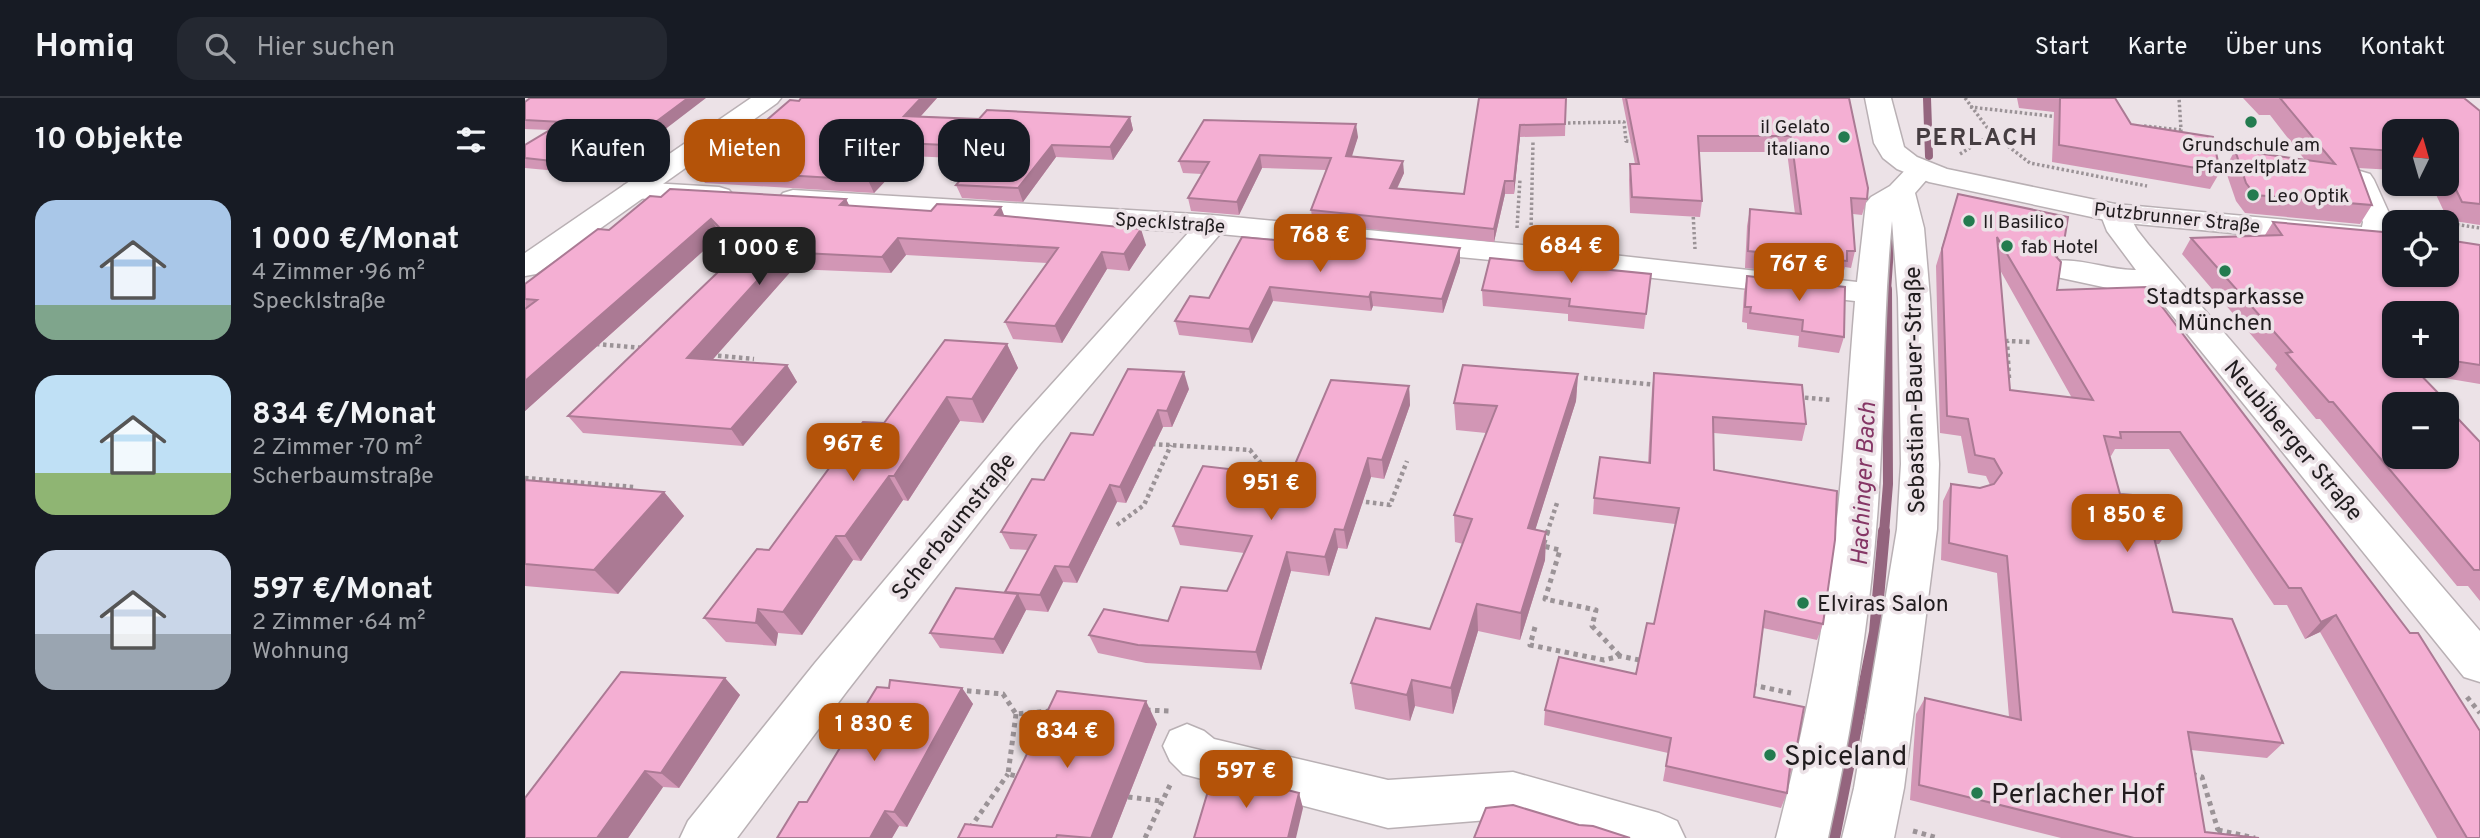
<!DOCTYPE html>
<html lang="de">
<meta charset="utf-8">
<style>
:root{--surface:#171b24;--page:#242831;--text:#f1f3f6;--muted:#9ea1a6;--line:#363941;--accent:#b45309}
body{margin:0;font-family:Overpass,sans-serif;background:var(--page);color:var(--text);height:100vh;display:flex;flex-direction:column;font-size:26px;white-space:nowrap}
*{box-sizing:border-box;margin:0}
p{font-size:23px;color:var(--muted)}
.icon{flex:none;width:38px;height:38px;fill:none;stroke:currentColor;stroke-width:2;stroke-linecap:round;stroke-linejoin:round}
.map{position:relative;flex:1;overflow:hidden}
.sheet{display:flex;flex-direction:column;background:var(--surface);width:525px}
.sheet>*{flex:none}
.hud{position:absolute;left:21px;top:21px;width:665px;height:63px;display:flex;gap:14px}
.needle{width:46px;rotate:5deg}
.fabs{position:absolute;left:1857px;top:21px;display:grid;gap:14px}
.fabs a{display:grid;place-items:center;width:77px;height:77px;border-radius:14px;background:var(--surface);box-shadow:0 2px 5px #0004;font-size:35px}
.price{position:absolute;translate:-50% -60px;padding:0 16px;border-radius:14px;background:var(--accent);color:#fff;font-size:23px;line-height:46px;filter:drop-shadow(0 2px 4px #0008)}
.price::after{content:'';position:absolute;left:50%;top:42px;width:21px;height:16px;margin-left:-10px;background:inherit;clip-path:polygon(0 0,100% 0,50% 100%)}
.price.on{background:#222;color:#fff}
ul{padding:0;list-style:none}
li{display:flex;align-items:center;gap:21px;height:175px;padding:0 35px}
li span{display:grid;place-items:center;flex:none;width:196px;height:140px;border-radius:21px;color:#555}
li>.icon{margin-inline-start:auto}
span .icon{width:84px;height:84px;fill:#fffc;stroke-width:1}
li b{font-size:30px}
h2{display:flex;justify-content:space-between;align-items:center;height:84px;padding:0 35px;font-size:30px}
.chip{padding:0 24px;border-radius:21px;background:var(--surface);box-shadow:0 2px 5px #0004;font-size:24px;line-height:63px}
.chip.on{background:var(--accent);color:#fff}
header{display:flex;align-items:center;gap:42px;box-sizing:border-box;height:98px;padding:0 35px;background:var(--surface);border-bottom:2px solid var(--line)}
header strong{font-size:33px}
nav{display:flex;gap:38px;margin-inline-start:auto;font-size:24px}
.search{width:490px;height:63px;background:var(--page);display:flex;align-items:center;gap:18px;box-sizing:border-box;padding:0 24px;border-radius:21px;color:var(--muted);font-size:26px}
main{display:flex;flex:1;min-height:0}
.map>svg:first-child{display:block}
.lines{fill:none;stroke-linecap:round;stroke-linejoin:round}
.stream-far2{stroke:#94657e;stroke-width:8}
.stream-far1{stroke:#94657e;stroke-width:10}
.stream{stroke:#94657e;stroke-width:12}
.minor-casing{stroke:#b9b0b4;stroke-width:3}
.major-casing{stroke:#b9b0b4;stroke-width:3}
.path-far2{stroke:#9b9397;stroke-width:3.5;stroke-dasharray:2.5 2.5;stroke-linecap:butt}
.path-far1{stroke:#9b9397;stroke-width:4.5;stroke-dasharray:3.5 3.5;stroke-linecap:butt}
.path{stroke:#9b9397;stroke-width:5;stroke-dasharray:4.5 4.5;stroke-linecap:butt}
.minor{fill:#fff;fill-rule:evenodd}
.major{fill:#fff;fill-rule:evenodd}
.wall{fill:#d296b5;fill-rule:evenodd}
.shaded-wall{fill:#ab7a94}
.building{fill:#f4afd3;stroke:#ab7a94;stroke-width:2;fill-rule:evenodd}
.poi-dot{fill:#237b4f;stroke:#ece2e7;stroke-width:2.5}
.labels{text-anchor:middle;stroke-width:7;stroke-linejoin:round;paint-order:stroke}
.far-poi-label{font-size:19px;fill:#201c1e;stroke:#ece2e7;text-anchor:start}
.far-street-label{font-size:19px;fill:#201c1e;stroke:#ece2e7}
.poi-label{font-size:23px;fill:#201c1e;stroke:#ece2e7}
.street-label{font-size:23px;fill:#201c1e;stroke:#ece2e7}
.far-district-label{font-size:24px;font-weight:bold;letter-spacing:2px;fill:#453d41;stroke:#ece2e7}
.water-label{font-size:24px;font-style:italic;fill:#853665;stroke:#ece2e7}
.near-poi-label{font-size:28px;fill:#201c1e;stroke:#ece2e7;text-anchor:start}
</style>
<header>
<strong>Homiq</strong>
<div class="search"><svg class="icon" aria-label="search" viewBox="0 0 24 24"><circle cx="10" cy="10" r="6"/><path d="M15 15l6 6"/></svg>Hier suchen</div>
<nav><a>Start</a><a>Karte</a><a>Über uns</a><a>Kontakt</a></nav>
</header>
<main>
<section class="sheet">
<h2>10 Objekte<svg class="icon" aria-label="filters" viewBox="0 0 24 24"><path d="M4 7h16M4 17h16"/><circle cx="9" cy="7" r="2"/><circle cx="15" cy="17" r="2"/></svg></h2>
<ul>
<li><span style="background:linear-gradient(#a9c7e8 75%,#7fa58c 0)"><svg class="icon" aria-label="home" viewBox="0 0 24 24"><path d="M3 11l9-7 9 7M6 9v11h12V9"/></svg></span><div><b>1 000 €/Monat</b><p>4 Zimmer · 96 m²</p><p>Specklstraße</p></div></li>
<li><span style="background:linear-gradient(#bfe0f5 70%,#8fb573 0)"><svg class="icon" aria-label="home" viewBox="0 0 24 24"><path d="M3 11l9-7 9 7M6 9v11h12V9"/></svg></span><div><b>834 €/Monat</b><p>2 Zimmer · 70 m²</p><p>Scherbaumstraße</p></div></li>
<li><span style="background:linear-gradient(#c9d6e8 60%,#9aa5b1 0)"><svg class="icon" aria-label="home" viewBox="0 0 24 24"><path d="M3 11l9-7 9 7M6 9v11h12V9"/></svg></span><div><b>597 €/Monat</b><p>2 Zimmer · 64 m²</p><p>Wohnung</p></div></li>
</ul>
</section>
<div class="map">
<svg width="1955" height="740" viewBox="0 0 1955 740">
<rect width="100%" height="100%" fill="#ece2e7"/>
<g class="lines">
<!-- stream-far2 -->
<g class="stream-far2">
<path d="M1402,0L1404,58"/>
<path d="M1362,193L1367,121"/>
</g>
<!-- stream-far1 -->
<path class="stream-far1" d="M1359,435L1363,386L1362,191"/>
<!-- stream -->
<path class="stream" d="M1309,740L1350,534L1359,433"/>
<!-- minor casing -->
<g class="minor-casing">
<g id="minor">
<path d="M1396,64L1406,66L1410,72L1390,95L1399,130L1405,200L1414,366L1412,431L1379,690L1369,740H1317L1329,690L1372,431L1376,366L1373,200L1367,123C1357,222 1360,322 1352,420C1344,527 1326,635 1303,740H1251C1278,636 1300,528 1312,421C1320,348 1324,275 1330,203L997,165L695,136L515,346L322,593L212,740H155L163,723L290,565L489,328L664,134L268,110L258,107L253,101L258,95L268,92L687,117L997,147L1332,184L1341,105L1346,99L1365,88L1386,66Z"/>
<path d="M1835,73L1845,76L1849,82L1868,124L1861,144L1850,147L1839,144L1835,138L1838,124L1821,82L1825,76Z"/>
<path d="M109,84L194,89L204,92L209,98L204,104L194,107L99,99L95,93L99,87Z"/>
<path d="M1590,106L1600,109L1612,132L1623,146L1955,533V584L1939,579L1626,191L1592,192L1527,178L1522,171L1527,164C1553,158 1584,173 1611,172L1582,133L1575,115L1580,109Z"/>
<path d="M662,626L679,633L689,641L863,682L988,674L1134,715L1152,723L1160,740H1053L988,720L863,730L658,676L645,663L638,648L645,633Z"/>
</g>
</g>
<!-- major casing -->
<g class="major-casing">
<g id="major">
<path d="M226,0H256L252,5L11,176L0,178V155Z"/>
<path d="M1340,0H1366L1379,49L1392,59L1422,71L1590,106L1869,132V150L1590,124L1404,84L1372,71L1358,60L1349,45Z"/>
</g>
</g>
<!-- path-far2 -->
<g class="path-far2">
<path d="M1440,0L1467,36L1505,65L1622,88"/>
<path d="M1445,9L1534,19"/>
<path d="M1038,25L1099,24L1101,43L1110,44"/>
<path d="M1619,28L1656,32L1654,0"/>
<path d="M1435,56L1467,36"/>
<path d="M1168,114L1170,151"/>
<path d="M1883,120L1917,124"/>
<path d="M1922,125L1955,130"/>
<path d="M992,130L995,81"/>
<path d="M1006,132L1008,44"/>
</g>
<!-- path-far1 -->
<g class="path-far1">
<path d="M71,246L118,250"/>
<path d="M186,257L229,261"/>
<path d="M1059,280L1132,287"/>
<path d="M1484,280L1482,243L1505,244"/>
<path d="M1273,299L1306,302"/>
<path d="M627,346L725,352L748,380"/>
<path d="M0,380L109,389"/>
<path d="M834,403L865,407L882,363"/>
<path d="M592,427L619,407L646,347"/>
<path d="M1022,435L1033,402"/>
</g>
<!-- path -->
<g class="path">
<path d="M1023,433L1018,448L1035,452L1020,501L1071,512L1067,528L1095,558"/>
<path d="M1010,529L1005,547L1079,562L1095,558L1119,563"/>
<path d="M1227,587L1266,595"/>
<path d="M433,592L478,596L491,616L525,613"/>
<path d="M1942,599L1955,615"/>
<path d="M621,612L644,613"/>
<path d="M491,616L483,676L495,679"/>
<path d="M1667,676L1677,679L1693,732L1686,740"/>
<path d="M603,699L636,703"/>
<path d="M445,730L483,676"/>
<path d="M1693,732L1730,740"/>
<path d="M1388,733L1413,740"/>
<path d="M620,740L645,687"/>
</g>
<!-- minor -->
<use href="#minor" class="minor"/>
<!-- major -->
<use href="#major" class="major"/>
</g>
<!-- wall -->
<g class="wall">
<path d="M412,0L396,18L454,21L605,19L608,32L588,62L531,59L498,104L437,100L431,87L453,61L384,58L349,95L180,85L172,72L274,3Z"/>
<path d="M954,0H1041L1040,38L995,39L989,96H980L969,144L788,125L786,112L801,72L737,70L714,117L666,113L663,100L677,76L658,75L654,63L833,39L826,58L879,75L872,91L939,96Z"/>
<path d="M1097,0H1324L1342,101L1337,117L1328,116L1330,153L1326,170L1320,169L1317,180L1220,170L1222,128L1225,111L1270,116L1262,54H1174L1177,103L1175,119L1105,115L1104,82L1105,66H1110Z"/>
<path d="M1492,0H1590L1606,26L1695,74L1685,91L1527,64L1529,14L1494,10Z"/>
<path d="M1718,0H1939L1955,13V127L1923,122L1906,86H1922V33H1869V72L1833,70L1847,107L1835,126L1720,115L1711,103L1700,71L1710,52L1780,62L1745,17H1734Z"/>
<path d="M0,4L117,49L121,55L87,78L0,70V47L24,32L0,31Z"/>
<path d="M1433,96L1539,144L1532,160V192L1622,189L1955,740H1912L1795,534L1780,541L1762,507H1749L1644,351H1590L1586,358L1584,357L1595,396L1646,429L1634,446H1630L1648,514L1758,645L1742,660L1666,652L1680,734L1734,740H1536L1385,702L1391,616L1400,600L1484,619L1472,475L1416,462L1418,403L1426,386L1455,390L1465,387L1461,378L1443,375L1436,338L1415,335L1411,168ZM1475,172L1547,300L1485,292Z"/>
<path d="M321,101L324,108L479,118L621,147L604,173L582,171L537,245L488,241L480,224L522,165L381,157L366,175L268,171L187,262L262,267L272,284L218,348L58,335L43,318L213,155L196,137L0,313V186L84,132Z"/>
<path d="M1748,124L1955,147V286L1895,276L1919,301L1917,304L1955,344V503L1943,488H1932L1795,321H1791L1750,271L1752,267L1657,156L1666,140L1740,137ZM1869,215H1922V268H1869Z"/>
<path d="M717,139L935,164L918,215L848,208L846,213L748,203L727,245L654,237L650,223L684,200Z"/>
<path d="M1126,176L1119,231L1043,223V216L958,208L957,192Z"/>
<path d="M1222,178L1319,239L1314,255L1273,249L1274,238L1222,231V225L1217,224L1219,194Z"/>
<path d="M482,246L493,270L458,325L435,323L383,403L378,402L336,463L328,462L277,537L253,535L251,548L201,544L179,520L244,452L359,325Z"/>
<path d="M1129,275L1281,326L1277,343L1189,335V372L1298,526L1292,542L1238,530L1229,599L1268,669L1263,681L1262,695L1256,710L1138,683L1143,655L1019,627L1020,612L1111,576L1129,526L1150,426L1068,416L1069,400L1123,365L1127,291Z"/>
<path d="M1053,276L1051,303L1010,432L1021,434L1020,462L995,542L953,533L928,616L890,608L885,623L830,611L826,585L905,531L938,446L930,444L929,417L961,335L931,332L929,305Z"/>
<path d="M884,288L885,307L859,381L846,379L822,451L813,450L804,478L766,473L736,572L621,565L573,555L564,537L643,523L702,493L719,455L655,447L648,428L765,378Z"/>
<path d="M664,291L647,329H638L601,405L592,404L552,485L538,484L523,514L501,512L478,556L415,550L405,535L481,495L503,452L485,451L476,434L519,382L568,337Z"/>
<path d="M0,382L139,394L159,418L93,496L0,488Z"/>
<path d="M200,580L215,597L154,690L138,689L103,740H0Z"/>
<path d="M364,590H437L448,606L382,729L374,728L367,740H252L282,704Z"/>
<path d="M632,626L587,740H433L467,729Z"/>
</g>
<!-- shaded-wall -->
<g class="shaded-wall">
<path d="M163,0H181L117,49L121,55L87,78L81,69L104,44Z"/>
<path d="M396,0H412L385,30L379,18Z"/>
<path d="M605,19L608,32L588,62L585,49Z"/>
<path d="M831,26L833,39L823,71L821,58Z"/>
<path d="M995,27V39L989,96V83Z"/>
<path d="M378,45L384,58L349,95L343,82Z"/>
<path d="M527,47L531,59L498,104L493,90Z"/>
<path d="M735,57L737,70L714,117L712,104Z"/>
<path d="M878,63L879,75L866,103L865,90Z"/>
<path d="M980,83V96L969,144V131Z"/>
<path d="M321,101L329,117L315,107Z"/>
<path d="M476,109L482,125L470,117Z"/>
<path d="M186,121L196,137L0,313V283Z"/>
<path d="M616,131L621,147L604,173L599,156Z"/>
<path d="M373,140L381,157L366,175L357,159Z"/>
<path d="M1539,144L1532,161L1527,154L1532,146Z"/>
<path d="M935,150V164L918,215L917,201Z"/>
<path d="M258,154L268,171L174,277L162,260Z"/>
<path d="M577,154L582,171L537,245L530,228Z"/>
<path d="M745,189L748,203L727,245L724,231Z"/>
<path d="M846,194L848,208L846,213L844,199Z"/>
<path d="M482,246L493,270L458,325L447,301Z"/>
<path d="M262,267L272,284L218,348L206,331Z"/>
<path d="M659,274L664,291L647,329L642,313Z"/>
<path d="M1053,276L1051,303L1002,458L1003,430Z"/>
<path d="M884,288L885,307L859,381L857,362Z"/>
<path d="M422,299L435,323L383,403L369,378Z"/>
<path d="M633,312L638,329L601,405L595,389Z"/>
<path d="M843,360L846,379L822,451L819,432Z"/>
<path d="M364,378L378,402L336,463L320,438Z"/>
<path d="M585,387L592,404L552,485L544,469Z"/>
<path d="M139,394L159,418L93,496L69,472Z"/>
<path d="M810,431L813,450L804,478L800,459Z"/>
<path d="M1021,434L1020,462L995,542L996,515Z"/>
<path d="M311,438L328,462L277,537L258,514Z"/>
<path d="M762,454L766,473L736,572L731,554Z"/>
<path d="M530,468L538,484L523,514L515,497Z"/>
<path d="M493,496L501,512L478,556L469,541Z"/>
<path d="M952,506L953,533L928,616L926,590Z"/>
<path d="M233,511L253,535L251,548L231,525Z"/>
<path d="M1811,517L1795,534L1780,541L1796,524Z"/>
<path d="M200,580L215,597L154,690L136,675Z"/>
<path d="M887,582L890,608L885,623L882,597Z"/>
<path d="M437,590L448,606L382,729L369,714Z"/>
<path d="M621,603L632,626L587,740H566Z"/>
<path d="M120,673L138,689L103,740H72Z"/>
<path d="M774,695L778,710L771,740H763Z"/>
<path d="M360,713L374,728L367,740H345Z"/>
</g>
<!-- building -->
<g class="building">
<path d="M5,0H163L104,44L115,45L81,69L0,60V47L38,24L0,22V4Z"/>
<path d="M276,0H396L379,18L454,21L462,12L605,19L585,49L527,47L493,90L431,87L463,49L378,45L343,82L172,72L211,39H222L265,2L274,3Z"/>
<path d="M954,0H1041L1040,26L995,27L989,83H980L969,131L786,112L806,60L735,57L712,104L663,100L684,64L654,63L679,22L831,26L821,58L878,63L865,90L939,96Z"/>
<path d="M1101,0H1324L1343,90L1342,101L1326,100L1330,153H1322V163L1223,153L1225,111L1276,116L1266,38H1173L1177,103L1107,99L1105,66H1114Z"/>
<path d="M1535,0H1590L1606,26L1688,39L1695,74L1534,47Z"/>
<path d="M1755,0H1939L1955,13V106L1937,104L1922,73V33H1869V53L1826,50L1847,107L1730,97L1721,85L1710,52L1810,66Z"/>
<path d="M145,91L321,101L315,107L406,113L412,106L476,109L470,117L616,131L599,156L577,154L530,228L480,224L533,150L373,140L357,159L258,154L162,260L262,267L206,331L43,318L216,152L186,121L0,283V211L12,202L0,201V186L73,131L84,132L125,98L136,99Z"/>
<path d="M1433,96L1543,119L1539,144L1532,146L1527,154L1536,164L1532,192L1622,189L1885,535H1893L1955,633V740H1942L1811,517L1796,524L1776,490H1764L1655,334H1595L1596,340L1579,338L1595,396L1632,399L1646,429L1626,428L1648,514L1707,521L1758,645L1663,634L1680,734L1734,740H1609L1394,687L1400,600L1496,622L1482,458L1424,445L1426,386L1455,390L1469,386L1477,375L1469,361L1450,357L1443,321L1422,318L1417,151ZM1472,139L1568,302L1485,292Z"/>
<path d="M1748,124L1869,135V177H1922V142L1955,147V267L1922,262V215H1869V268H1887L1919,301H1914L1919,306H1869V359H1922V309L1955,344V472H1949L1808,304H1804L1761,255L1767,254L1666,140L1757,137Z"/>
<path d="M777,134L935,150L917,201L846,194L844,199L745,189L724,231L650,223L665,198L684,200L717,139L773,144Z"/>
<path d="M965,160L1126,176L1121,216L1044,208L1045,201L957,192Z"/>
<path d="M1222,178L1320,189L1319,239L1277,233L1278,222L1225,215L1226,209H1220Z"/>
<path d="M420,242L482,246L447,301L422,299L369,378H364L320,438H311L258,514L233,511L231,525L179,520L232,451L244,452L338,324L359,325Z"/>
<path d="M938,267L1053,276L1003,430L1021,434L996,515L952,506L926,590L887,582L882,597L826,585L851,520L905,531L947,421L929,417L972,308L929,305Z"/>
<path d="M603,271L659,274L642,313L633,312L595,389L585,387L544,469L530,468L515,497L480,494L511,437L476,434L507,381L519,382L546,335L568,337Z"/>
<path d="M1129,275L1277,287L1281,326L1188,319L1189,372L1312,393L1310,442L1298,526L1240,513L1229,599L1279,609L1268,669H1265L1262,695L1141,668L1146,640L1020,612L1034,559L1111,576L1122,525L1129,526L1154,410L1069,400L1075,359L1125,365Z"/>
<path d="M806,282L884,288L857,362L843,360L819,432L810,431L800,459L762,454L731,554L613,547L564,537L579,511L643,523L656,489L702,493L727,438L648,428L678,368L765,378Z"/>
<path d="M0,382L139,394L69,472L0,466Z"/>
<path d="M431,490L493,496L469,541L405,535Z"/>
<path d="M96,574L200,580L136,675L120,673L72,740H0V700Z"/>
<path d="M365,582L437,590L369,714L360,713L345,740H252L274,704H282L352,589L364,590Z"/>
<path d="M532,593L621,603L566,740L532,737L531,740H433L440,726L467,729Z"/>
<path d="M689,673L774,695L763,740H669Z"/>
<path d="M988,707L1054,727L1068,728L1105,740H949L961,710Z"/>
</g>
<!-- markers -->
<g class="poi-dot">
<circle cx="1726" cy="24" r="7"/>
<circle cx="1319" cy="39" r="7"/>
<circle cx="1728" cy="97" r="7"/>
<circle cx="1444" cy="123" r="7"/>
<circle cx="1482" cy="148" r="7"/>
<circle cx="1700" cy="173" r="7"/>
<circle cx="1278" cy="505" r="7"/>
<circle cx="1245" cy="657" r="7"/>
<circle cx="1452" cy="695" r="7"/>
</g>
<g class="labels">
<!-- far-poi labels -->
<g class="far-poi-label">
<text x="1305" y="35" text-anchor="end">il Gelato<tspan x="1305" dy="22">italiano</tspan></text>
<text x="1726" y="53" text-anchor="middle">Grundschule am<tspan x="1726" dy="22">Pfanzeltplatz</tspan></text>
<text x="1742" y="104">Leo Optik</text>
<text x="1458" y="130">Il Basilico</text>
<text x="1496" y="155">fab Hotel</text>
</g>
<!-- far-street labels -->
<g class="far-street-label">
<text transform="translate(1652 119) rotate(6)" y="7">Putzbrunner Straße</text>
<text transform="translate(645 124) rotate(4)" y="7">Specklstraße</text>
</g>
<!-- poi labels -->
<g class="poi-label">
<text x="1700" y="206">Stadtsparkasse<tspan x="1700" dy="26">München</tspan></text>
<text x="1292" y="513" text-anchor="start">Elviras Salon</text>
</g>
<!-- street labels -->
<g class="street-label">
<text transform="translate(1389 292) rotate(-91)" y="8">Sebastian-Bauer-Straße</text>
<text transform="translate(1769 342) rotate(50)" y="8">Neubiberger Straße</text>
<text transform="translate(428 428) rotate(-51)" y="8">Scherbaumstraße</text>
</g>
<!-- far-district labels -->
<g class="far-district-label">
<text x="1452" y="47">PERLACH</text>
</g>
<!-- water labels -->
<g class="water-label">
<text transform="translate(1338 386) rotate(-87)" y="8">Hachinger Bach</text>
</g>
<!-- near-poi labels -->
<g class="near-poi-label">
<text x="1259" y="667">Spiceland</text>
<text x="1466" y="705">Perlacher Hof</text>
</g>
</g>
</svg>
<div class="fabs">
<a><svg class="needle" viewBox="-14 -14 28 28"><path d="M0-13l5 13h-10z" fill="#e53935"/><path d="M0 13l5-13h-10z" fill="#9ea1a6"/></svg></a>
<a><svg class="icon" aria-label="locate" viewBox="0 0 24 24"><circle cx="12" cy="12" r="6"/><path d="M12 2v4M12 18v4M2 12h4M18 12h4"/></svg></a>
<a>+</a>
<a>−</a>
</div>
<b class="price" style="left:795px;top:176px">768 €</b>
<b class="price" style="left:1046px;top:187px">684 €</b>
<b class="price on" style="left:234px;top:189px">1 000 €</b>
<b class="price" style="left:1274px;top:205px">767 €</b>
<b class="price" style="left:328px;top:385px">967 €</b>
<b class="price" style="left:746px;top:424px">951 €</b>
<b class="price" style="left:1602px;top:456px">1 850 €</b>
<b class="price" style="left:349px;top:665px">1 830 €</b>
<b class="price" style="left:542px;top:672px">834 €</b>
<b class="price" style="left:721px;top:712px">597 €</b>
<div class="hud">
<a class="chip">Kaufen</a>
<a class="chip on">Mieten</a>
<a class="chip">Filter</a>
<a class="chip">Neu</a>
</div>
</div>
</main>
